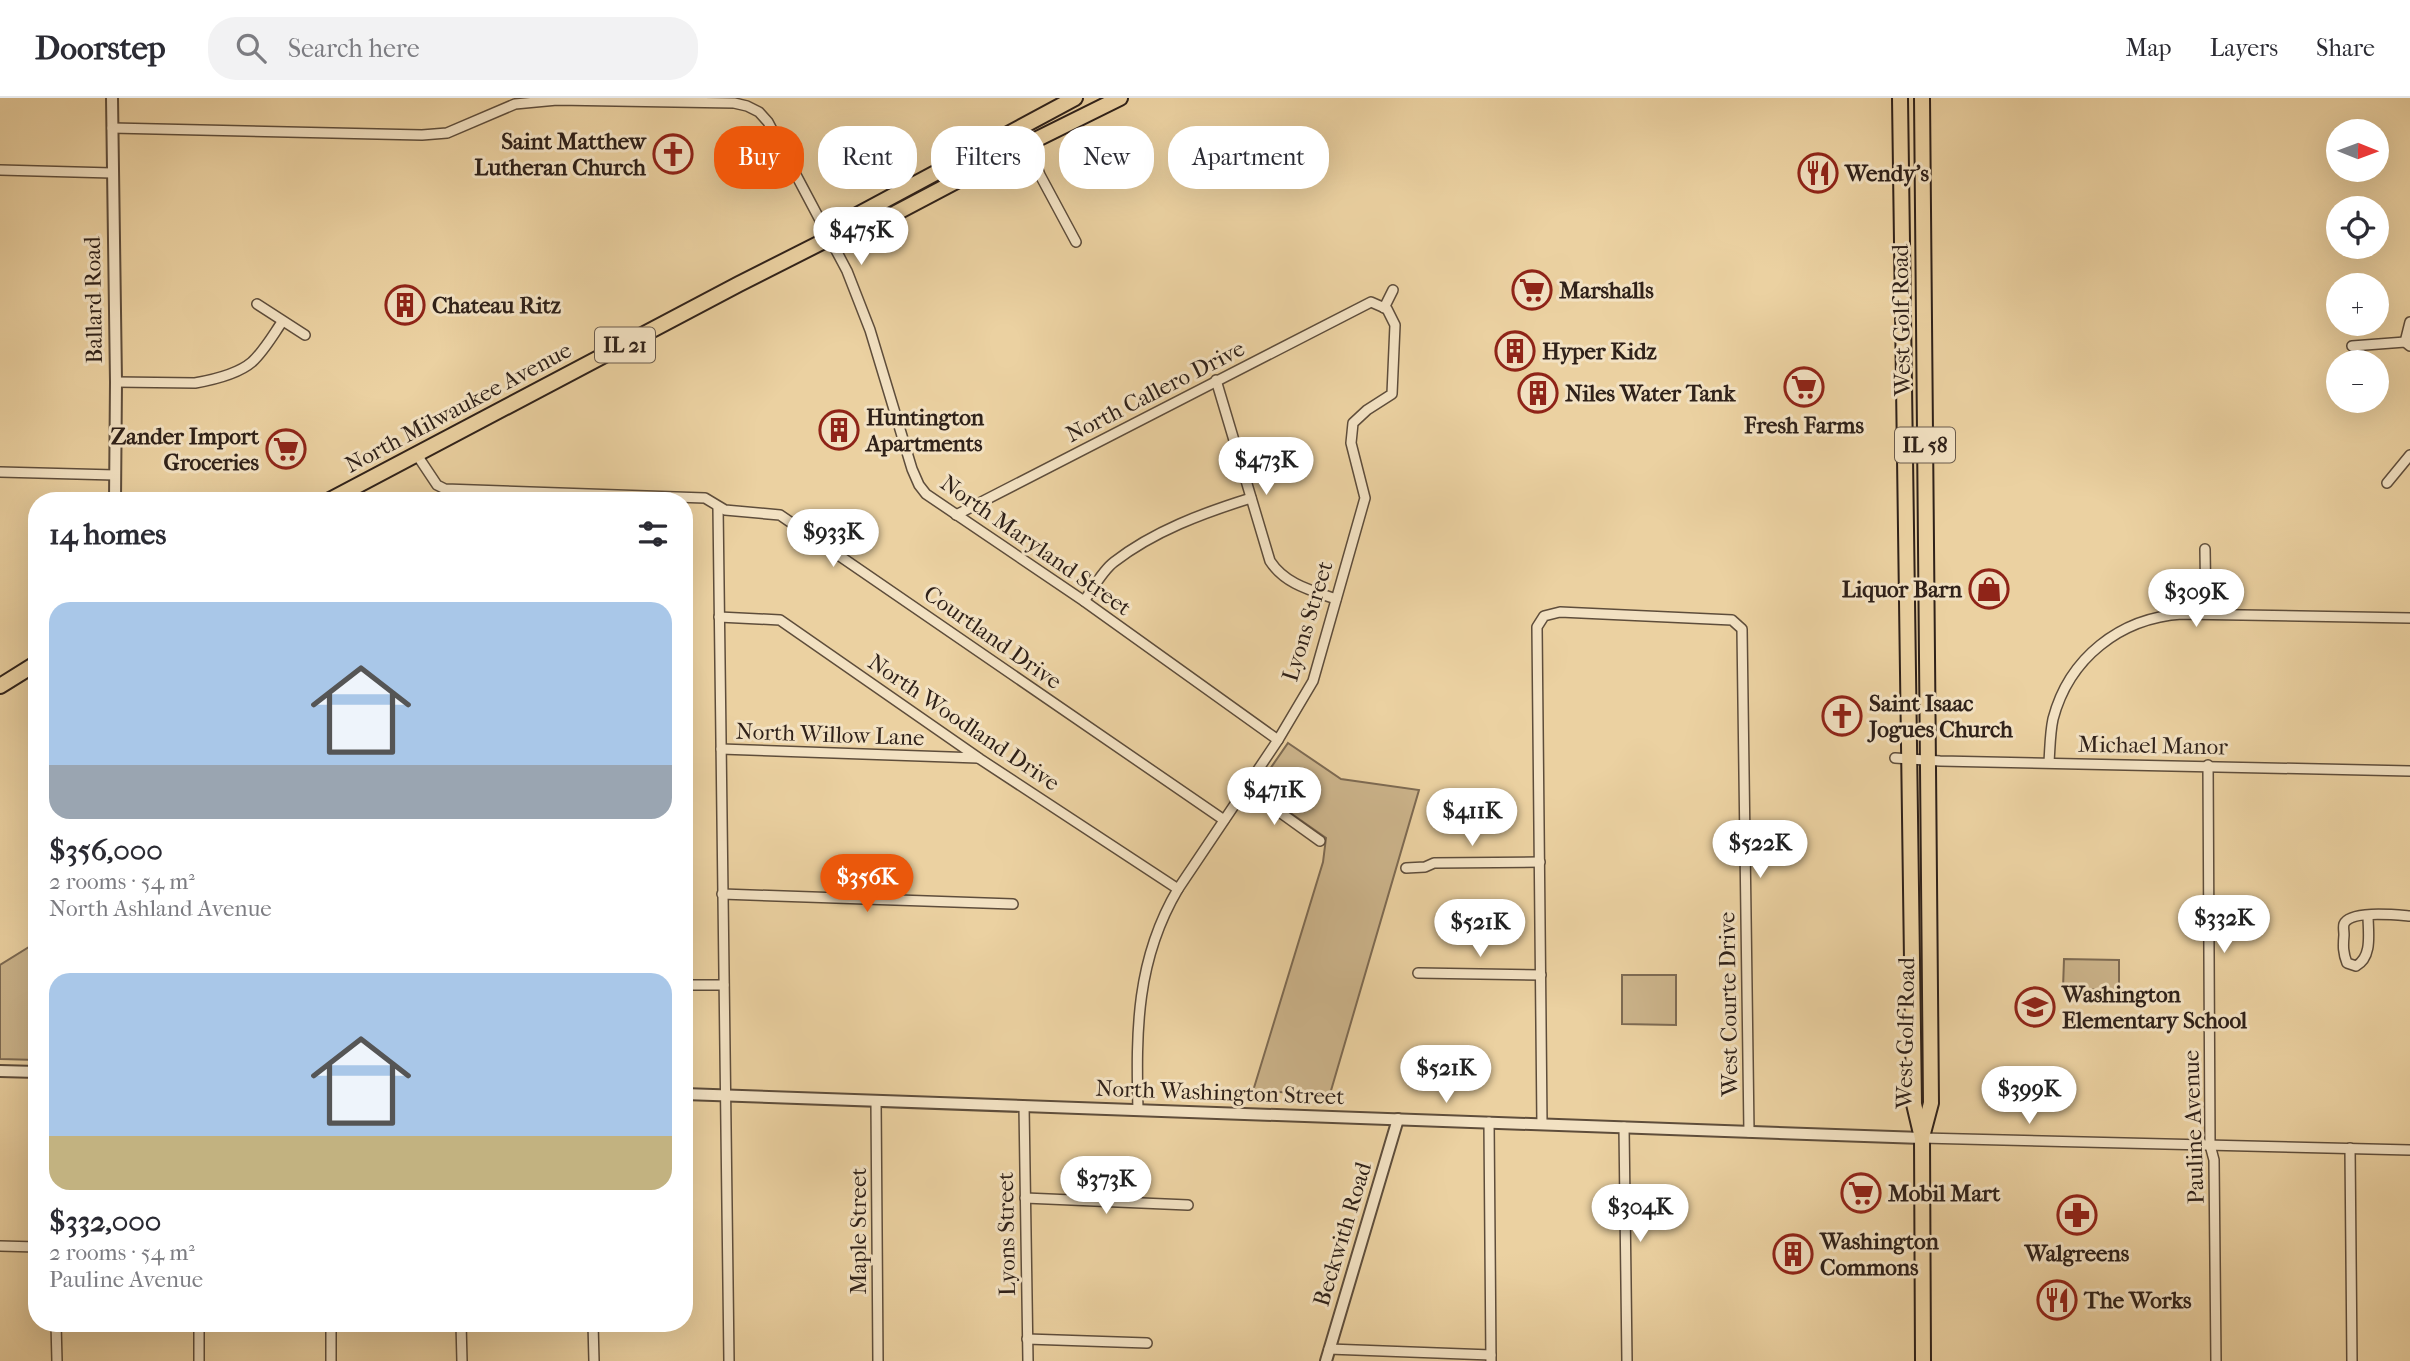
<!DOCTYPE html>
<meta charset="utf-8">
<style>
:root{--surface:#fff;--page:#f2f2f3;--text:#2b2b33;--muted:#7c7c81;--line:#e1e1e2;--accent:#ea580c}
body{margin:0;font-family:"IM FELL French Canon",serif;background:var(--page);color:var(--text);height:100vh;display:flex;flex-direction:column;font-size:26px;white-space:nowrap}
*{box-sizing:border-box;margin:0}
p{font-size:23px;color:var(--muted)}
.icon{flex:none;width:38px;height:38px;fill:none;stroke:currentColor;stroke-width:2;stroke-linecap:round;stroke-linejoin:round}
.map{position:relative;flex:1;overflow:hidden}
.sheet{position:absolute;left:28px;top:394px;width:665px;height:840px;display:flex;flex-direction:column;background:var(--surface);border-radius:28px;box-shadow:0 7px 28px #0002}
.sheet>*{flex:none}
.hud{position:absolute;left:714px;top:28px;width:665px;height:63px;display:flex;gap:14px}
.needle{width:46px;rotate:91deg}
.controls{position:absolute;left:2326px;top:21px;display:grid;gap:14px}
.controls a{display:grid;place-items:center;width:63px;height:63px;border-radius:50%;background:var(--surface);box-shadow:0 7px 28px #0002;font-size:35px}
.price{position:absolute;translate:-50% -60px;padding:0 16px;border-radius:24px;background:#fff;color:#222;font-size:23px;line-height:46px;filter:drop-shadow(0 2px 4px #0008)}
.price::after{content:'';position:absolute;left:50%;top:42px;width:21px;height:16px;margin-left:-10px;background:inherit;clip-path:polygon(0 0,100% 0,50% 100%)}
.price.active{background:var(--accent);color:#fff}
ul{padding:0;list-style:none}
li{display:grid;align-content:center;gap:14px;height:371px;padding:0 21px}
li span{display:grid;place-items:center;height:217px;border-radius:21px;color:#555}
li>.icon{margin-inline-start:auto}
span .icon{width:126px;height:126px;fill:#fffc;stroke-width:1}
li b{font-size:30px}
h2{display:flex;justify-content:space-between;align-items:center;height:84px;padding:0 21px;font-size:30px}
.tag{padding:0 24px;border-radius:28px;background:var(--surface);box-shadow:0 7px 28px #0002;font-size:24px;line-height:63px}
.tag.active{background:var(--accent);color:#fff}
header{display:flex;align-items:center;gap:42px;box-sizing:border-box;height:98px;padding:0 35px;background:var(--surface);border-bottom:2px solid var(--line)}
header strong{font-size:33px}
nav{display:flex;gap:38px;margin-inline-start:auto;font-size:24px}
.search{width:490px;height:63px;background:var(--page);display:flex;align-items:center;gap:18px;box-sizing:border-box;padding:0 24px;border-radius:28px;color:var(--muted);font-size:26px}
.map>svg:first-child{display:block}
.green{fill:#cbb38a;stroke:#7d6a52;stroke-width:2}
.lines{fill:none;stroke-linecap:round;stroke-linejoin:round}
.minor-casing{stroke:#5e4d3b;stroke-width:12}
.tertiary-casing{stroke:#5e4d3b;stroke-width:14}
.primary-casing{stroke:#2f2119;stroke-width:18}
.minor{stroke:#f2e1c2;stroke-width:9}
.tertiary{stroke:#f2e1c2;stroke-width:10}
.primary{stroke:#ebd1a1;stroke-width:14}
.labels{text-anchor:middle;stroke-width:6;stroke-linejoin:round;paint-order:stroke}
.shield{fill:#f2e1c2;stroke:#6a5b4c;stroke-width:2}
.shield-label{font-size:21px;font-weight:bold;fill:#2f2119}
.poi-label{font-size:23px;font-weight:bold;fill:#2f2119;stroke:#f2e1c2;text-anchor:start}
.street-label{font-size:23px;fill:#2f2119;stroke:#f2e1c2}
</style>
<header>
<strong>Doorstep</strong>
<div class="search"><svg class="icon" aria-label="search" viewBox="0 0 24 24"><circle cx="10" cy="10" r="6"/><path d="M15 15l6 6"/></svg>Search here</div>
<nav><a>Map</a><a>Layers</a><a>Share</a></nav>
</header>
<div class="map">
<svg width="2410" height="1263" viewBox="0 0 2410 1263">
<rect width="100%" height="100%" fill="#ebd1a1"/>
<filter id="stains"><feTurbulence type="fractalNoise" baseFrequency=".00286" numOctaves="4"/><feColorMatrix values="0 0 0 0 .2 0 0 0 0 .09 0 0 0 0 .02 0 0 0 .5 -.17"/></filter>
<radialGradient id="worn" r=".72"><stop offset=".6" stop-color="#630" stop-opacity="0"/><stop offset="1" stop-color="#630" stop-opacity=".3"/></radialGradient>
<!-- green -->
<g class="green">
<path d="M1288,645L1341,681L1419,692L1330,996L1253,993L1323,764L1326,740L1256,691Z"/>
<path d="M37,844V962L0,961V867Z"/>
<path d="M2064,861L2119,862V892L2063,891Z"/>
<path d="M1622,877H1676V927L1622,926Z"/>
</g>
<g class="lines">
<!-- minor casing -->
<g class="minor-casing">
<g id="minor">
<path d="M1022,28L1040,77L1076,144"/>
<path d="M112,30L422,37L447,35L515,6L557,2L734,5L747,8L759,14L768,24L847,173L870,232L912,371L919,387L926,396L1084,503L1278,642"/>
<path d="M0,72L112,75"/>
<path d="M257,206L305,237"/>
<path d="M1384,210L1393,192"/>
<path d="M2405,244L2410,224"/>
<path d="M2352,248L2405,244L2410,248"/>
<path d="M1216,282L1270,463C1285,486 1310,492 1336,501"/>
<path d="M116,284L195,285C212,282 238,276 252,264C264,253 273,237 282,224"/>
<path d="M417,357L437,387L445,391L705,400L725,412L780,417L1224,722"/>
<path d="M0,374L115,377"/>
<path d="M2387,385L2410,357"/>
<path d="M718,409L729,1263"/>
<path d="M956,417L1371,204L1387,211L1395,227L1392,296L1367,312L1353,325L1351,345L1365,400L1313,583L1278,642L1178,791C1136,862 1136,932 1138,1012"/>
<path d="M2205,451L2206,516"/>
<path d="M1084,503C1093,491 1102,473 1114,464C1154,433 1203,415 1251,400"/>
<path d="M719,519L780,522L980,661L1178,791"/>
<path d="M721,651L978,660"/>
<path d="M1895,660L1940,663L2410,673"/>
<path d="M2049,664C2050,650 2050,635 2053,621C2069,560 2120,520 2182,516L2410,520"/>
<path d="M2208,667L2210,1047L2214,1062L2216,1263"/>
<path d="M1246,690L1320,743"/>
<path d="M1406,770L1425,769L1434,765L1540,764"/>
<path d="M722,796L1013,806"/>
<path d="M2368,817C2368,834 2373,859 2356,868L2347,865C2343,855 2343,848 2344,837C2344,833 2343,829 2344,826C2350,812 2397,817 2410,818"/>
<path d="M1418,875L1541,877"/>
<path d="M684,887H724"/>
<path d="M876,1003L878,1263"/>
<path d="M1024,1008L1028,1263"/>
<path d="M1489,1024L1491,1263"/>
<path d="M1542,1026L1537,529L1544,518L1560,514L1732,522L1742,531L1749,1034"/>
<path d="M1624,1029L1627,1263"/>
<path d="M1922,1040L2410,1052"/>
<path d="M2350,1050L2352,1263"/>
<path d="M1025,1100L1188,1107"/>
<path d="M0,1148L37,1149"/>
<path d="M56,1225L57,1263"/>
<path d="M199,1225V1263"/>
<path d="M331,1225V1263"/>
<path d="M461,1225L462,1263"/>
<path d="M593,1225L594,1263"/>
<path d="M1027,1241L1147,1245"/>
<path d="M1329,1251L1491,1257"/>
</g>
</g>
<!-- tertiary casing -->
<g class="tertiary-casing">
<g id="tertiary">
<path d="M112,0L116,284L115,402"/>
<path d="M0,973L37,974"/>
<path d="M684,996L1922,1040"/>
<path d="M1326,1263L1398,1021"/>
</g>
</g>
<!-- primary casing -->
<g class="primary-casing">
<g id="primary">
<path d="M1900,0L1914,1006L1922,1040L1923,1263"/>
<path d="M1922,0L1931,1005L1922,1039"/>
<path d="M830,140L848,122L1075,0"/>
<path d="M330,402L739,186L830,140L856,136L1017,51L1120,0"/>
<path d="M0,588L37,565"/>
</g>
</g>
<!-- minor -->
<use href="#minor" class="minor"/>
<!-- tertiary -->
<use href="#tertiary" class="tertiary"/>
<!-- primary -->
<use href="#primary" class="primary"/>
</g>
<!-- icons -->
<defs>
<g id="church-ring" transform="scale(2.0125)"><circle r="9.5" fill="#f2e1c2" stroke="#8f2418" stroke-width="1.5"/><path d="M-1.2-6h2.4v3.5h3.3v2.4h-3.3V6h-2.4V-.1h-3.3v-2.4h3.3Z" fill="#8f2418"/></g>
<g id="restaurant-ring" transform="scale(2.0125)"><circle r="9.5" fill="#f2e1c2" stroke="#8f2418" stroke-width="1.5"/><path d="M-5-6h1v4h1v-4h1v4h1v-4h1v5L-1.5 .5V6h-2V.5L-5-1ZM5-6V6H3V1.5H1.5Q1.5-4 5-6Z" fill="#8f2418"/></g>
<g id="supermarket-ring" transform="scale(2.0125)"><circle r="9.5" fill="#f2e1c2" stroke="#8f2418" stroke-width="1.5"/><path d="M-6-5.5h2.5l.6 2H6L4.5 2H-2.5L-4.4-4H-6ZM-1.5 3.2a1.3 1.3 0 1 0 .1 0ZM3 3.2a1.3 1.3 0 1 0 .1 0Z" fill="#8f2418"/></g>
<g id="building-ring" transform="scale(2.0125)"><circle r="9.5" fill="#f2e1c2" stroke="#8f2418" stroke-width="1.5"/><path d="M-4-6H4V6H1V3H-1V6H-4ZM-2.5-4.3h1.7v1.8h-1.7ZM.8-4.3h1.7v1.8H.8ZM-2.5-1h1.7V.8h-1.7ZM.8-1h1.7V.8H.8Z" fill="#8f2418"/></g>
<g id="shop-ring" transform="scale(2.0125)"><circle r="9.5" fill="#f2e1c2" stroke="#8f2418" stroke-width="1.5"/><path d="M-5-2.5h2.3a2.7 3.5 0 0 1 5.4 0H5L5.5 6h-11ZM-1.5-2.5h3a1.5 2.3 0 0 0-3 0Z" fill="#8f2418"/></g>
<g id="school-ring" transform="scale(2.0125)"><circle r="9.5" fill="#f2e1c2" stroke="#8f2418" stroke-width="1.5"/><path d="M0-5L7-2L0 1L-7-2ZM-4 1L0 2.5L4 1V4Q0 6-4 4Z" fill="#8f2418"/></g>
<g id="pharmacy-ring" transform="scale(2.0125)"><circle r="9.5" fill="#f2e1c2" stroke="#8f2418" stroke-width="1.5"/><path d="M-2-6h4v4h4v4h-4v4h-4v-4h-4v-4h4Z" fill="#8f2418"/></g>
</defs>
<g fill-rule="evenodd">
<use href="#church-ring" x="673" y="56"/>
<use href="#restaurant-ring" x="1818" y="75"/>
<use href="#supermarket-ring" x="1532" y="192"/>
<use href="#building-ring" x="405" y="207"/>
<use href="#building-ring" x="1515" y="253"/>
<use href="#supermarket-ring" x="1804" y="289"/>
<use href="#building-ring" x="1538" y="295"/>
<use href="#building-ring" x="839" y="332"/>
<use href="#supermarket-ring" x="286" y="351"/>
<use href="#shop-ring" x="1989" y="491"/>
<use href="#church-ring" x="1842" y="618"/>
<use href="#school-ring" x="2035" y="909"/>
<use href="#supermarket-ring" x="1861" y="1095"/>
<use href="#pharmacy-ring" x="2077" y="1117"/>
<use href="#building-ring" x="1793" y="1156"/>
<use href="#restaurant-ring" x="2057" y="1202"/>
</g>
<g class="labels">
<!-- shield labels -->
<g class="shield">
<rect x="595" y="229.5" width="60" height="35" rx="5"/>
<rect x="1895" y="329.5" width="60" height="35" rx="5"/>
</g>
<g class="shield-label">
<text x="625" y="254">IL 21</text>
<text x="1925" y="354">IL 58</text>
</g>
<!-- poi labels -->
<g class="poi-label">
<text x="646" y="51" text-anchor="end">Saint Matthew<tspan x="646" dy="26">Lutheran Church</tspan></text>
<text x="1845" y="83">Wendy's</text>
<text x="1559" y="200">Marshalls</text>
<text x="432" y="215">Chateau Ritz</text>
<text x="1542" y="261">Hyper Kidz</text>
<text x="1565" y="303">Niles Water Tank</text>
<text x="866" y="327">Huntington<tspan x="866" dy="26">Apartments</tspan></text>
<text x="1804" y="335" text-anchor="middle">Fresh Farms</text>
<text x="259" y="346" text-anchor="end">Zander Import<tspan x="259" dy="26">Groceries</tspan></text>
<text x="1962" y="499" text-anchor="end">Liquor Barn</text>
<text x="1869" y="613">Saint Isaac<tspan x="1869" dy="26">Jogues Church</tspan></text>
<text x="2062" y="904">Washington<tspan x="2062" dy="26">Elementary School</tspan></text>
<text x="1888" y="1103">Mobil Mart</text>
<text x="1820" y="1151">Washington<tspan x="1820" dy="26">Commons</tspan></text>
<text x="2077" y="1163" text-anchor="middle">Walgreens</text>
<text x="2084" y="1210">The Works</text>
</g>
<!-- street labels -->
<g class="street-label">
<text transform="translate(93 202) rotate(-91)" y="8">Ballard Road</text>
<text transform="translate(1901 222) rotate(-91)" y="8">West Golf Road</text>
<text transform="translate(1155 293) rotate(-27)" y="8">North Callero Drive</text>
<text transform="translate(458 309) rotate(-28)" y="8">North Milwaukee Avenue</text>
<text transform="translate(1036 447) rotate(35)" y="8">North Maryland Street</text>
<text transform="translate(1307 523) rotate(-73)" y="8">Lyons Street</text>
<text transform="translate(993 539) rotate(35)" y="8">Courtland Drive</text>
<text transform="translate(964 624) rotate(34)" y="8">North Woodland Drive</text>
<text transform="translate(830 636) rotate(2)" y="8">North Willow Lane</text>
<text transform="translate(2153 647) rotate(1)" y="8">Michael Manor</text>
<text transform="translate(1728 906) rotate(-91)" y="8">West Courte Drive</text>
<text transform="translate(1905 935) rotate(-89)" y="8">West Golf Road</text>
<text transform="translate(1220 994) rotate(2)" y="8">North Washington Street</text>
<text transform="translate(2193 1029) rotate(-92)" y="8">Pauline Avenue</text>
<text transform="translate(858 1133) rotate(-90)" y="8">Maple Street</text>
<text transform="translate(1006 1136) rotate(-91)" y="8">Lyons Street</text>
<text transform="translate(1342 1136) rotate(-73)" y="8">Beckwith Road</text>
</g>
</g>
<rect width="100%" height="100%" filter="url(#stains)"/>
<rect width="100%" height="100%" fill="url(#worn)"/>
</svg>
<div class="controls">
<a><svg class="needle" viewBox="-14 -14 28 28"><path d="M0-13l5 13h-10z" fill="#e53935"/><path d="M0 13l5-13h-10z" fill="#7c7c81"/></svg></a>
<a><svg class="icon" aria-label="locate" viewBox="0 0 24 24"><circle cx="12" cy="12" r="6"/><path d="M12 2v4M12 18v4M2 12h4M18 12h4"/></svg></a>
<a>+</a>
<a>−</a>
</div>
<b class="price" style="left:861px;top:169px">$475K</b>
<b class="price" style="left:1266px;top:399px">$473K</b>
<b class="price" style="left:833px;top:471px">$933K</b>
<b class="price" style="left:2196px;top:531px">$309K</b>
<b class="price" style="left:1274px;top:729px">$471K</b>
<b class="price" style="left:1472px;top:750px">$411K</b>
<b class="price" style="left:1760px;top:782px">$522K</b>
<b class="price active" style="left:867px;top:816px">$356K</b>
<b class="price" style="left:2224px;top:857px">$332K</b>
<b class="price" style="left:1480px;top:861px">$521K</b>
<b class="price" style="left:1446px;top:1007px">$521K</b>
<b class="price" style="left:2029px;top:1028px">$399K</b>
<b class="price" style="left:1106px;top:1118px">$373K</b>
<b class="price" style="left:1640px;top:1146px">$304K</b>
<div class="hud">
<a class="tag active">Buy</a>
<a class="tag">Rent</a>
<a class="tag">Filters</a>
<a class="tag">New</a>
<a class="tag">Apartment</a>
</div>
<section class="sheet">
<h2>14 homes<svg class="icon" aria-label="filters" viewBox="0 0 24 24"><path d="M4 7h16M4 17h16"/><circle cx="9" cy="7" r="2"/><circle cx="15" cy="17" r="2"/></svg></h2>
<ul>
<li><span style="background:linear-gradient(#a9c7e8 75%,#9aa5b1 0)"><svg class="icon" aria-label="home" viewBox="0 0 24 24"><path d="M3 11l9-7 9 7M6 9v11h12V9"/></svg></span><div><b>$356,000</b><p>2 rooms · 54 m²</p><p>North Ashland Avenue</p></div></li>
<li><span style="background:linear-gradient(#a9c7e8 75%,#c2b280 0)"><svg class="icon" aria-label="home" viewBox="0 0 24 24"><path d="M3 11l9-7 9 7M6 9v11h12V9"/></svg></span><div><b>$332,000</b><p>2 rooms · 54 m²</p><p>Pauline Avenue</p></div></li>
</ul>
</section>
</div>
